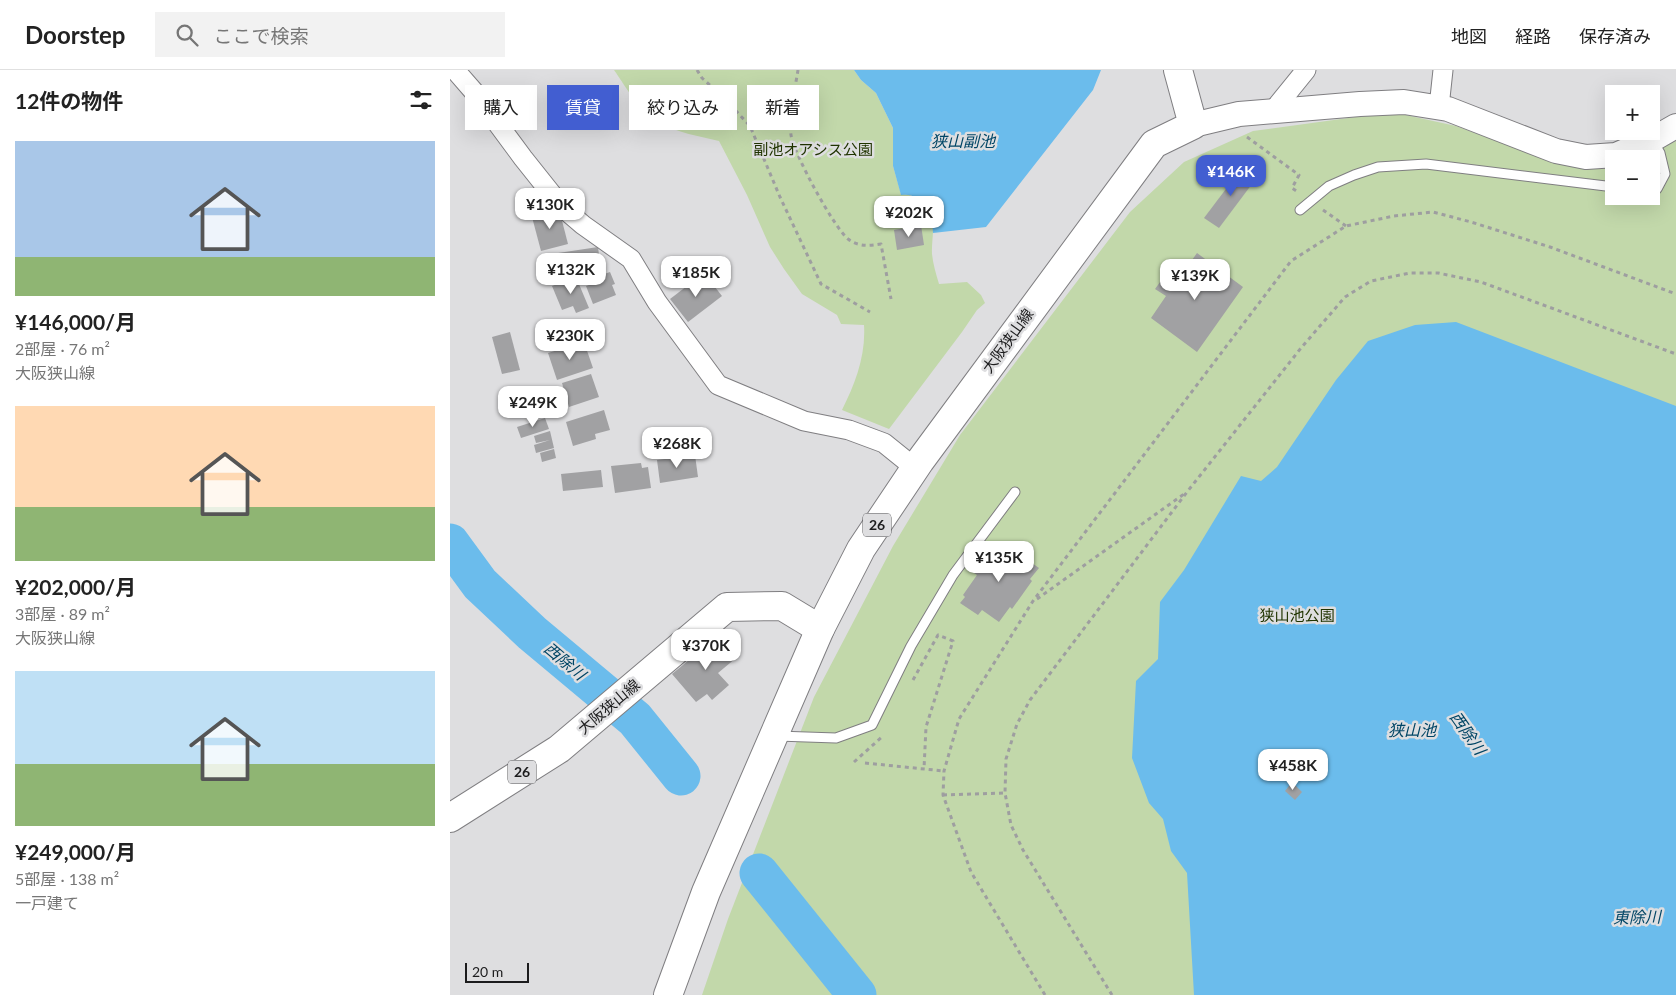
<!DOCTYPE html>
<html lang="ja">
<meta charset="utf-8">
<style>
:root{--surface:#fff;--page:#f2f2f2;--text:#222;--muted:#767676;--line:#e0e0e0;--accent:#425ed1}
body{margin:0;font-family:Lato,"Noto Sans JP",sans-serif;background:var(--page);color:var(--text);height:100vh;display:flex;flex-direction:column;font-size:19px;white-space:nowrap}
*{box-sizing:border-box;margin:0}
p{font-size:16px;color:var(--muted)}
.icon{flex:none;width:28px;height:28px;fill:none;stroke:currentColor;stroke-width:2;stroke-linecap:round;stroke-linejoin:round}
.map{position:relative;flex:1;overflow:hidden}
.panel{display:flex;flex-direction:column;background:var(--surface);width:450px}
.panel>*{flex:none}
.top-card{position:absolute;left:15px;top:15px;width:475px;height:45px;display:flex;gap:10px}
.fabs{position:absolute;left:1155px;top:15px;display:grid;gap:10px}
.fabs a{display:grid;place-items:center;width:55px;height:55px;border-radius:0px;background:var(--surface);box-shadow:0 5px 20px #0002;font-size:25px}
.scale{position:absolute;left:15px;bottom:12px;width:64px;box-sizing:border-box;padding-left:5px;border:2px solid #1c1c1d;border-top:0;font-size:14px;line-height:18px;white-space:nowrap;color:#1c1c1d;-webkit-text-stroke:4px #dedee0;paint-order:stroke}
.price{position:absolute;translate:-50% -42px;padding:0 11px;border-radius:10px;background:#fff;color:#222;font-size:16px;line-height:32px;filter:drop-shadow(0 1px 2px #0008)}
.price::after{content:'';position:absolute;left:50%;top:30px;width:15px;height:11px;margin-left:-8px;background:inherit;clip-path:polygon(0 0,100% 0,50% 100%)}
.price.active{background:var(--accent);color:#fff}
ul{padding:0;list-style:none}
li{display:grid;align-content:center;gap:10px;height:265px;padding:0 15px}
li span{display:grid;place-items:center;height:155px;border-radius:0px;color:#555}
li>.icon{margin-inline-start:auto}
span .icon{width:90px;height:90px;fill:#fffc;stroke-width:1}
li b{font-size:21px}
h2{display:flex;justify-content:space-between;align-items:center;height:60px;padding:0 15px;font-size:21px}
.chip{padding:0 18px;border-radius:0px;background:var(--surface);box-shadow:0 5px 20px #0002;font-size:18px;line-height:45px}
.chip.active{background:var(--accent);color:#fff}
header{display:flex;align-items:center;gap:30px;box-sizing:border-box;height:70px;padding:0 25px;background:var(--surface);border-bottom:1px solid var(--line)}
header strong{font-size:24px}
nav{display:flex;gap:28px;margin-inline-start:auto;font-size:18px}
.search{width:350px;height:45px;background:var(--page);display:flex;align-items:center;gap:12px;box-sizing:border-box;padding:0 18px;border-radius:0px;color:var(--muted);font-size:19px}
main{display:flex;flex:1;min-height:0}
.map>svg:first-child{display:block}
.green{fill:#c2d8aa}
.water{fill:#6bbcec}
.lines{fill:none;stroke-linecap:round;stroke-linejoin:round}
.river{stroke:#6bbcec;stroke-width:39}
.building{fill:#a1a1a3}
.service-casing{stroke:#7f7e81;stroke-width:11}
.minor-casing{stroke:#7f7e81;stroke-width:21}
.tertiary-casing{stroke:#7f7e81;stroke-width:26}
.primary-casing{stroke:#7f7e81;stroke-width:30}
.path{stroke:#9e9ea0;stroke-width:3;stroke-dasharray:4 4;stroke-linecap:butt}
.service{stroke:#fff;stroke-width:9}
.minor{stroke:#fff;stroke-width:19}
.tertiary{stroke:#fff;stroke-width:24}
.primary{stroke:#fff;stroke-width:28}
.labels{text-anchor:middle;stroke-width:5;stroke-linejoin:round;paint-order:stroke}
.shield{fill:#dedee0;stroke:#565658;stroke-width:1}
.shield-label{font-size:14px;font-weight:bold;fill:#1c1c1d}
.park-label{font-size:15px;fill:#203400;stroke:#dedee0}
.street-label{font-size:15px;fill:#1c1c1d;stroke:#dedee0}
.water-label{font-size:16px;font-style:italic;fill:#004565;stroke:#dedee0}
</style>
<header>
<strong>Doorstep</strong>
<div class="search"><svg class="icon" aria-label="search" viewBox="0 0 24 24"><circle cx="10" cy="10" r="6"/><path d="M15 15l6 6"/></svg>ここで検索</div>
<nav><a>地図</a><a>経路</a><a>保存済み</a></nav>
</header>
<main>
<section class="panel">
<h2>12件の物件<svg class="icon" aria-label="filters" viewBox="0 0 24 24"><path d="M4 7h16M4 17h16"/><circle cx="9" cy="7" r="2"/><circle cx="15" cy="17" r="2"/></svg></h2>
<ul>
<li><span style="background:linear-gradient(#a9c7e8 75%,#8fb573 0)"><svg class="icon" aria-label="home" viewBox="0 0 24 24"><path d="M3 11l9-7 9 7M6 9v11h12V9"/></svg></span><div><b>¥146,000/月</b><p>2部屋 · 76 m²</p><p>大阪狭山線</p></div></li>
<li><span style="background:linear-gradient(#ffd9b3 65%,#8fb573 0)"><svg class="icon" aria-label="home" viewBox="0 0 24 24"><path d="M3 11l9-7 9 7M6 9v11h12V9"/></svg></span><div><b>¥202,000/月</b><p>3部屋 · 89 m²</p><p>大阪狭山線</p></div></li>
<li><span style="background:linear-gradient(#bfe0f5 60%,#8fb573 0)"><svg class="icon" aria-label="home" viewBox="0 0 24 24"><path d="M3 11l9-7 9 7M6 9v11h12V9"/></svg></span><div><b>¥249,000/月</b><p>5部屋 · 138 m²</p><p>一戸建て</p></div></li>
</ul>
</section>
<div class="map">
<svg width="1226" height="925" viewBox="0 0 1226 925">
<rect width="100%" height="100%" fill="#dedee0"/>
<!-- green -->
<g class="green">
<path d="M164,0H404L411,10L426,23L443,58V96L451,124C459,124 463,126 469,130C490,142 481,165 482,184C483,194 486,204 489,214L517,212L531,225L535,233L527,240L512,262L439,359L392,340C405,314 416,286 414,255L391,254L387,245L352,224L334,199L320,177L297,125L269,71C249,66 228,63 210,53C190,43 176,17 164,0Z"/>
<path d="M942,42L1006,56L1107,93L1158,99L1164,97V126H1201V89H1185L1226,71V925H252L278,849L364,627L443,476L510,365L680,142L734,92L803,61Z"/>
</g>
<!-- water -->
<g class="water">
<path d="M404,0H651L643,20L536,157L483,163C482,147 482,137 467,128C461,125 458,124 451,125L443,96V58L426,23L411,10Z"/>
<path d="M1006,252L1226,336V925H744L737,803L721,781L713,749L699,733L682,688L686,611L708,589L710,532L734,500L791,406L811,411L827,397L886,310L918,271L965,255Z"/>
</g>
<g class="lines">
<!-- river -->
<g class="river">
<path d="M0,473L30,514L82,563L185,649L231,706"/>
<path d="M309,803L407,925"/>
</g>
</g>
<!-- building -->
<g class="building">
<path d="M794,95L808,106L769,158L754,148Z"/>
<path d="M109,139L118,174L91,181L82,147Z"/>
<path d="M471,155L474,175L447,180L444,160Z"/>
<path d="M148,177L150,192L135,194L136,201L99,206L95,185Z"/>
<path d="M747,183L793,217L747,282L701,248L716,226L705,219L721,197L732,204Z"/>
<path d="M160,202L165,214L162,215L166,225L143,234L136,216L142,214L140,209Z"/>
<path d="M254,203L272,226L238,252L220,229Z"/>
<path d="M126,207L139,238L126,243L123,236L112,240L102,216Z"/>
<path d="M60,262L70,300L52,304L42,267Z"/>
<path d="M134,272L143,298L107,310L98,283Z"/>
<path d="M141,304L149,327L119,337L112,313Z"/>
<path d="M87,326L92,342L71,348L68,338L74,336L73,330Z"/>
<path d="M154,340L160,360L145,364L146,369L123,376L116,352Z"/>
<path d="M95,348L99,359L71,368L67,357Z"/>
<path d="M100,361L104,378L86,383L84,375L100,370L86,373L84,366Z"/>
<path d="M104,379L106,388L92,392L90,383Z"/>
<path d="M245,385L248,407L210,413L207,390Z"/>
<path d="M191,393L192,398L198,397L201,418L165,423L161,396Z"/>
<path d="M151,400L153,417L113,421L111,404Z"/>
<path d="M550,471L589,498L580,509L582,511L562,539L560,537L549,552L532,540L528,545L510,533L515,527L513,525L527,505L524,503L536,486L539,487Z"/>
<path d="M268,566L286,588L268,603L279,615L262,630L257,624L246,632L222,604Z"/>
<path d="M842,712L852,722L845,730L835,721Z"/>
</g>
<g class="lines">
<!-- service casing -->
<g class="service-casing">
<g id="service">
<path d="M1201,120L1207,119L1215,104L1210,83L1202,69"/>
<path d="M850,140L879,116L904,105L928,97L976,94L1164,117"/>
<path d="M327,666L386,668L422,655L461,576L503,505L565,422"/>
</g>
</g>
<!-- minor casing -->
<g class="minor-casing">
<g id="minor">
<path d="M5,0L25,23L73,88L112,137L133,155L181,189L207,232L268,315L354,351L399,360L434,373L465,398"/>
<path d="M989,37L993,0"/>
<path d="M822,42L856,0"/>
</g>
</g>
<!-- tertiary casing -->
<g class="tertiary-casing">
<path id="tertiary" d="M743,55L789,44L910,34L954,32L998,39L1106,81L1136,87L1166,85L1205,68L1226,56"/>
</g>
<!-- primary casing -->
<g class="primary-casing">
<g id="primary">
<path d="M0,748L109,679L277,537L332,536L370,559"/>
<path d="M218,925L256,822L370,559L411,479L470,391L704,74L743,55L728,0"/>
</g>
</g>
<!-- path -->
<g class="path">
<path d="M247,0L252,8L273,27L300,56L330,127L371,214L420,242"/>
<path d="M348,0C345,20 338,44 341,65C344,84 383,156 398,169C409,177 419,176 431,174L441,229"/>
<path d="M797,67L849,105L842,118L848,122"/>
<path d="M873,140L896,156"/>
<path d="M587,529L734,424"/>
<path d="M463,610L488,565L503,571L476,657L474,699"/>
<path d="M404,692L433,666"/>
<path d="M415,693L494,701"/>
<path d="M493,725L555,723"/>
<path d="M595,925L521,802L493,725L494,701L509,649L583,531L841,191L896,156L944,146L983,142L1021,152L1100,177L1226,224"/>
<path d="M662,925L573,780L561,755L555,723L556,689L567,654L580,630L737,422L851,278L895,227L921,211L960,203H988L1031,212L1226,284"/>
</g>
<!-- service -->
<use href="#service" class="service"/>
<!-- minor -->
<use href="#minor" class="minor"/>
<!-- tertiary -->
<use href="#tertiary" class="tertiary"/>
<!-- primary -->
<use href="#primary" class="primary"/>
</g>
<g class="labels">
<!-- shield labels -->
<g class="shield">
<rect x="413" y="443.5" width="28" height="23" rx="4"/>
<rect x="58" y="690.5" width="28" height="23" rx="4"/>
</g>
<g class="shield-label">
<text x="427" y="460">26</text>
<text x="72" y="707">26</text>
</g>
<!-- park labels -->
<g class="park-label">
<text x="363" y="85">副池オアシス公園</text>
<text x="847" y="551">狭山池公園</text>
</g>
<!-- street labels -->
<g class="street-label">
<text transform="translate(558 271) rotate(-54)" y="5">大阪狭山線</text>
<text transform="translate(159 637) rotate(-40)" y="5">大阪狭山線</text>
</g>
<!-- water labels -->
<g class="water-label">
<text x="513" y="77">狭山副池</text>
<text transform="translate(115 591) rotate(40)" y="6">西除川</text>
<text x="962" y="666">狭山池</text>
<text transform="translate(1018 663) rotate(55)" y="6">西除川</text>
<text transform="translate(1187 847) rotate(-1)" y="6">東除川</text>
</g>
</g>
</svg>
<div class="fabs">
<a>+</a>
<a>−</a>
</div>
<div class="scale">20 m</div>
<b class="price active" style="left:781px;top:127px">¥146K</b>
<b class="price" style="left:100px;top:160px">¥130K</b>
<b class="price" style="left:459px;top:168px">¥202K</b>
<b class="price" style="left:121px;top:225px">¥132K</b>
<b class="price" style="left:246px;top:228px">¥185K</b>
<b class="price" style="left:745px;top:231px">¥139K</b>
<b class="price" style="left:120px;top:291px">¥230K</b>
<b class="price" style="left:83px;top:358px">¥249K</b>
<b class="price" style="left:227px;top:399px">¥268K</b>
<b class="price" style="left:549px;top:513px">¥135K</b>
<b class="price" style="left:256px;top:601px">¥370K</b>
<b class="price" style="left:843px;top:721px">¥458K</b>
<div class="top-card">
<a class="chip">購入</a>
<a class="chip active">賃貸</a>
<a class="chip">絞り込み</a>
<a class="chip">新着</a>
</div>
</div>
</main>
